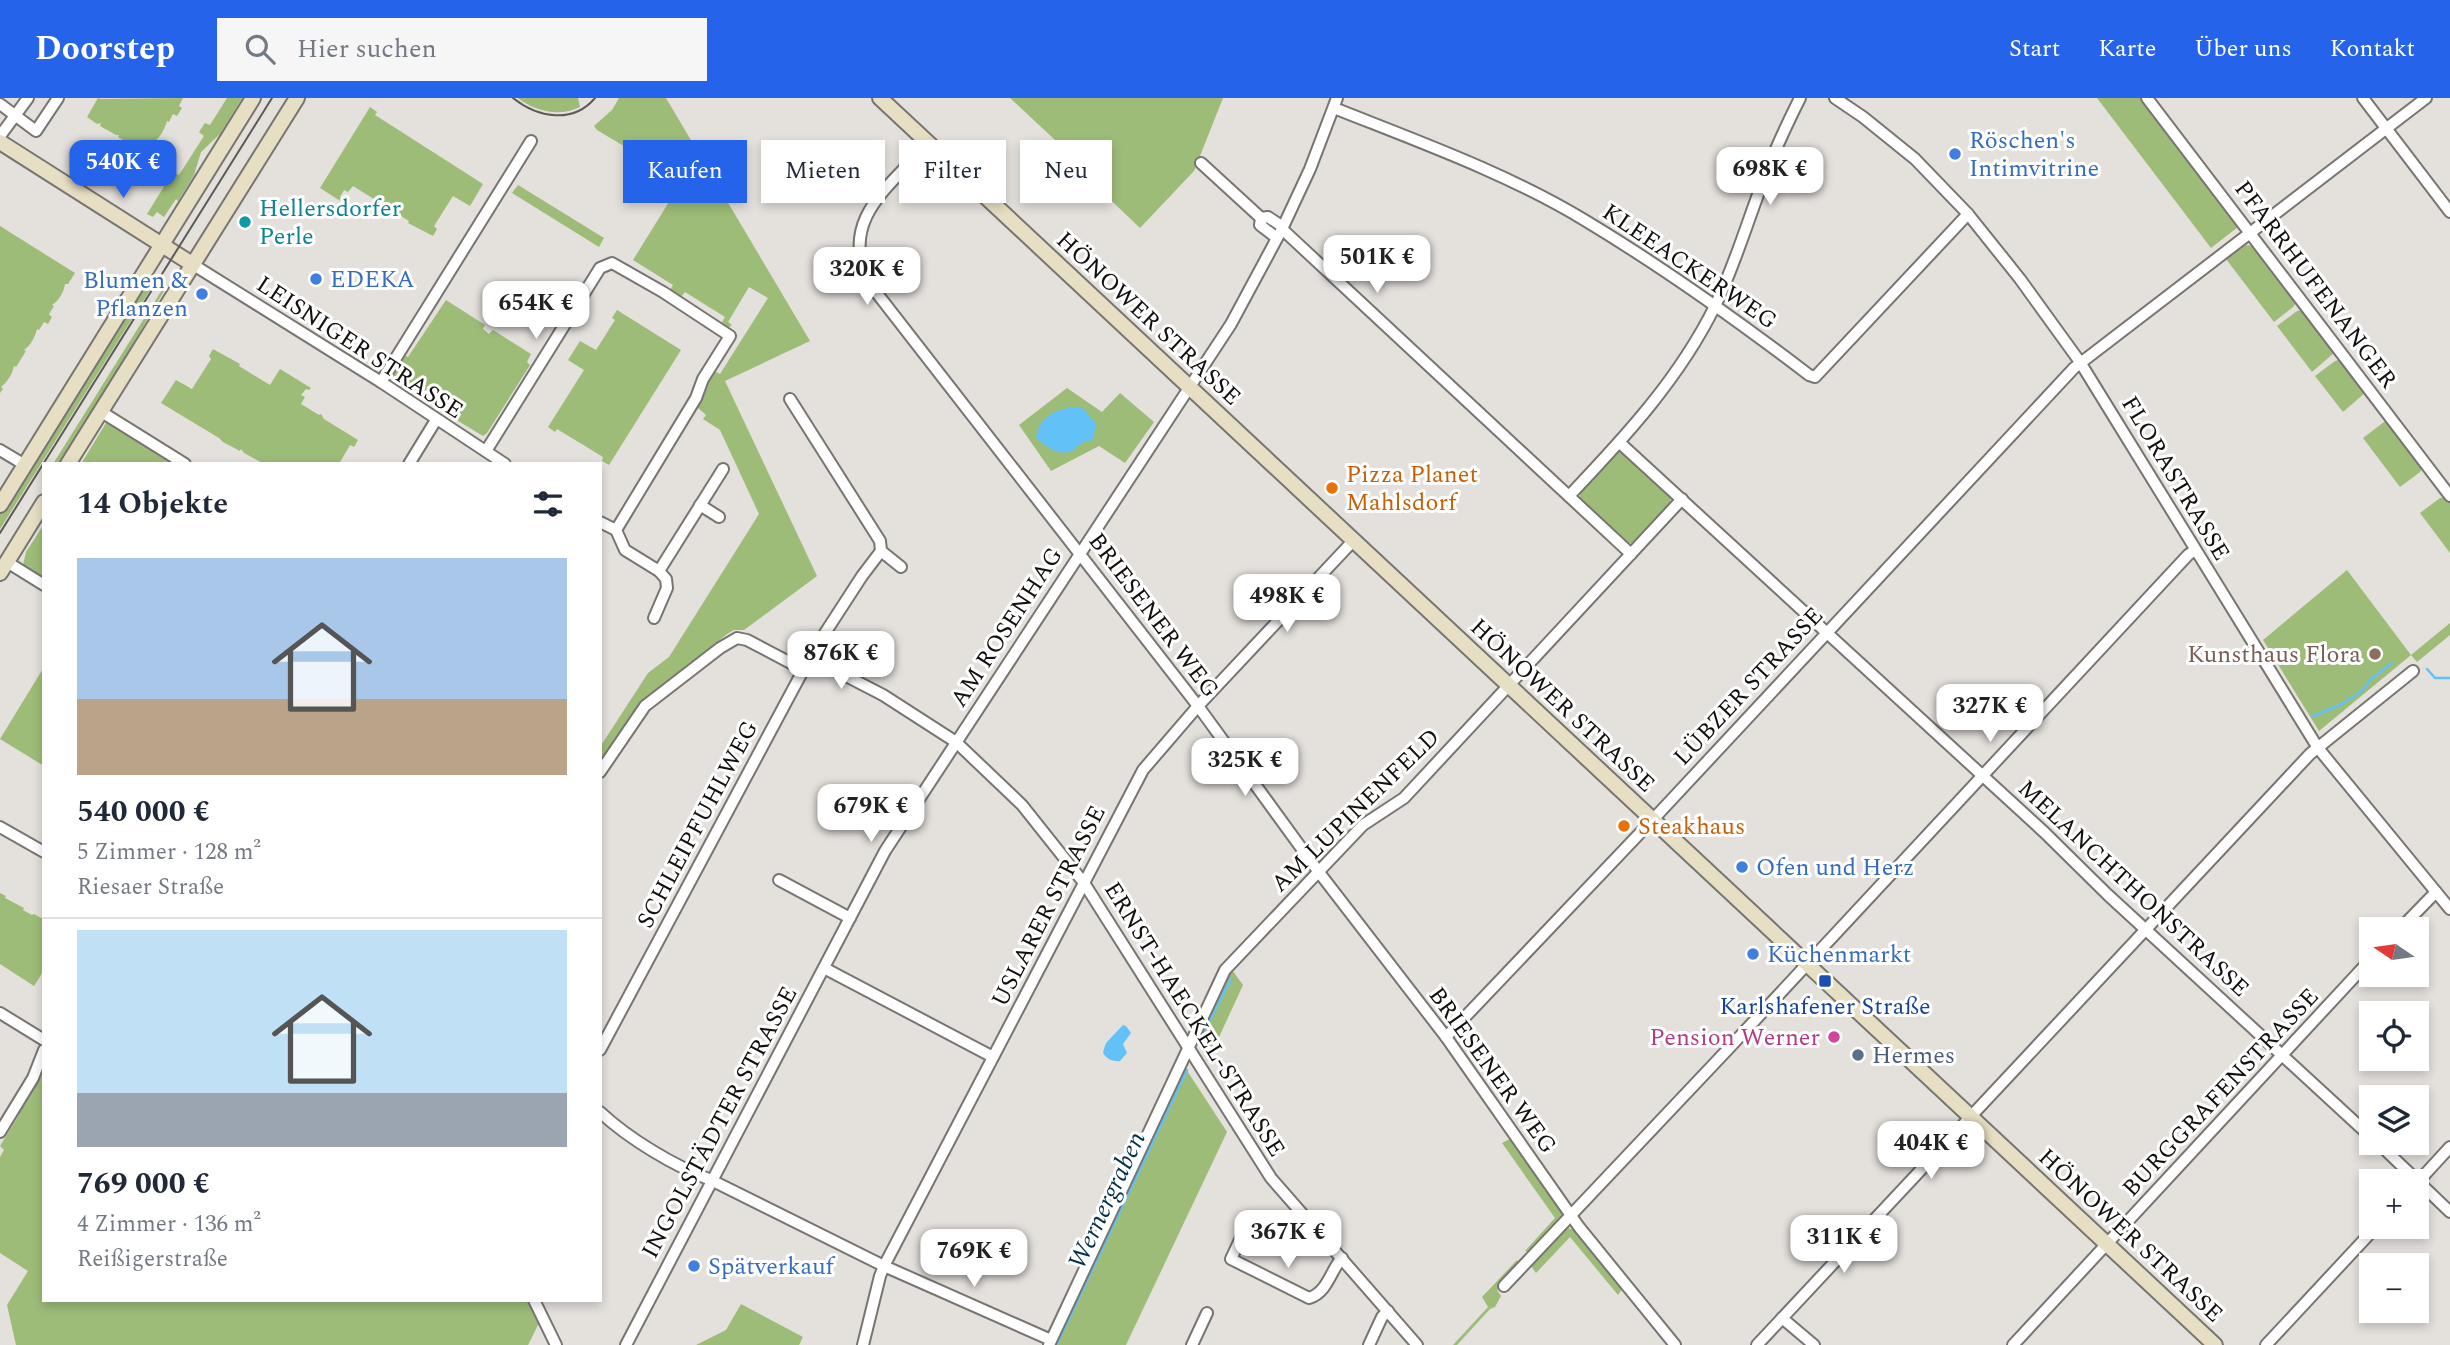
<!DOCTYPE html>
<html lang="de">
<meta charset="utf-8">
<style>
:root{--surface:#fff;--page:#f6f6f7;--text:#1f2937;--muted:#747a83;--line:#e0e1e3;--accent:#2563eb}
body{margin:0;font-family:Spectral,serif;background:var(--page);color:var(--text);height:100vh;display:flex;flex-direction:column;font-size:26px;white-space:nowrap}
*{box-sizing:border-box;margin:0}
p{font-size:23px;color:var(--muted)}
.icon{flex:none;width:38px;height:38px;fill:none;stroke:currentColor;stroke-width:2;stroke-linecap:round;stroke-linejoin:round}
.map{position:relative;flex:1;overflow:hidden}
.drawer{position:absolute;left:42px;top:364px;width:560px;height:840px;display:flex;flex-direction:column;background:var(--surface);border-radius:0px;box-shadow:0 4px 10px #0003}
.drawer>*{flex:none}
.top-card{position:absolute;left:623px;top:42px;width:665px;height:63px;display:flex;gap:14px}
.needle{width:46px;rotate:283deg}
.fabs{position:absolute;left:2359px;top:819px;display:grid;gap:14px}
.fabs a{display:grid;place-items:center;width:70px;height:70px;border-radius:0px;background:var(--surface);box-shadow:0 4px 10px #0003;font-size:35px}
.price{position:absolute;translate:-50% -60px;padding:0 16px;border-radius:14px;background:#fff;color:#222;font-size:23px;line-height:46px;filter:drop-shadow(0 2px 4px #0008)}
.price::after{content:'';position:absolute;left:50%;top:42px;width:21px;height:16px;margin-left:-10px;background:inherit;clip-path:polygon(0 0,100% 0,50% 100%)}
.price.selected{background:var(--accent);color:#fff}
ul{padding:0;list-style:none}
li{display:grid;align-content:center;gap:14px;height:371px;padding:0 35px}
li+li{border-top:2px solid var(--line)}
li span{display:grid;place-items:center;height:217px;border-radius:0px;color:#555}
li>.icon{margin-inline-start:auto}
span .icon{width:126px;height:126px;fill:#fffc;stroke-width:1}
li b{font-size:30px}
h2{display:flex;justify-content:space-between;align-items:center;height:84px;padding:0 35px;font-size:30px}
.chip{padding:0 24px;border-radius:0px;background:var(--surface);box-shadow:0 4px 10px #0003;font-size:24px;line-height:63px}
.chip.selected{background:var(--accent);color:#fff}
header{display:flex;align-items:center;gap:42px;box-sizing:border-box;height:98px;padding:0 35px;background:var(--accent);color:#fff}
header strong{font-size:33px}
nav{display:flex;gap:38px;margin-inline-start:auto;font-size:24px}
.search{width:490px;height:63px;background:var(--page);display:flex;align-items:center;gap:18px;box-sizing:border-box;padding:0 24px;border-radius:0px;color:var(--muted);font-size:26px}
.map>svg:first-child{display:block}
.green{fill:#9dbc78}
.water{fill:#62c2f8}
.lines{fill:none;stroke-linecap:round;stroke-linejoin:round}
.stream{stroke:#62c2f8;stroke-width:2.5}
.street-casing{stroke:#787571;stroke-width:14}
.secondary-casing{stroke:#787571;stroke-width:18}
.street{stroke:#fff;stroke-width:10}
.secondary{stroke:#e7dfc3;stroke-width:14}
.tram{stroke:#5d5b58;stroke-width:2}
.shop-dot{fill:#3f7fe0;stroke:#fff;stroke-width:2.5}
.culture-dot{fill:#0f9aa8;stroke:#fff;stroke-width:2.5}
.food-dot{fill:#e8710a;stroke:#fff;stroke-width:2.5}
.education-dot{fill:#8d6e63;stroke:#fff;stroke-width:2.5}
.transit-dot{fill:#1a4fb4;stroke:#fff;stroke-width:2.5}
.hotel-dot{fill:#d1479c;stroke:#fff;stroke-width:2.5}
.service-dot{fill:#5c6f8a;stroke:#fff;stroke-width:2.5}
.labels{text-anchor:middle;stroke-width:6;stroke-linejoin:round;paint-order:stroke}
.shop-label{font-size:24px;fill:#366cbe;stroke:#fff;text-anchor:start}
.culture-label{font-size:24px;fill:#0d838f;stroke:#fff;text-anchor:start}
.street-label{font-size:24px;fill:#11100e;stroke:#fff}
.food-label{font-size:24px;fill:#c56008;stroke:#fff;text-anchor:start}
.education-label{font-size:24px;fill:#785e54;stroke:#fff;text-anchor:end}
.transit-label{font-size:24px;fill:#164399;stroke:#fff}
.hotel-label{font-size:24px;fill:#b23c85;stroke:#fff;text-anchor:end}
.service-label{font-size:24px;fill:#4e5e75;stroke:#fff;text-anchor:start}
.water-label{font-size:26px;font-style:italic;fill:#063247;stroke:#fff}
</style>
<header>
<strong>Doorstep</strong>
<div class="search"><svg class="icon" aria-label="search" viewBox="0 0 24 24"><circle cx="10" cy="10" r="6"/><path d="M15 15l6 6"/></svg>Hier suchen</div>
<nav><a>Start</a><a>Karte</a><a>Über uns</a><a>Kontakt</a></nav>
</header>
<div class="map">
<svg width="2450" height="1247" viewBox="0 0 2450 1247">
<rect width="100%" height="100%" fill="#e4e0dc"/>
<!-- green -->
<g class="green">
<path d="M98,0L100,1L183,0L179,8L182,10L177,18L173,16L169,24L167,23C165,30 160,40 154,44L155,45L148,57L137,50L138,48L134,49L118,39L119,37H116L100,28L101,25L97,26L87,19Z"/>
<path d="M227,0H242L220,36L201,54L194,77L178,103L176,101L164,119L157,114L153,119L147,116L173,74L179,77L204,38L199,34L205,25L210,27Z"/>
<path d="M518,0H578L580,9C560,19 536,14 518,0Z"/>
<path d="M619,0H666L810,243L725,283L817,478L744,532H734L727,536L647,601L600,670V649L648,575L669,559L759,416L720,332L703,321L706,317L697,309L706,283L713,272L720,276L768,200L749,189L728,224L732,227L728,230L721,226L725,219L685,194L680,200L669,194L673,187L633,162L682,83L597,32L594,28L612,12Z"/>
<path d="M1010,0H1223L1194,73L1140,130L1096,88L1100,84Z"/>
<path d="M2097,0H2140L2238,129L2211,150Z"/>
<path d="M370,9L377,14L375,17L483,86L470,108L453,98L434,128L437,131L433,138L408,125L409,123L353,88L348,94L344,92L340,99L344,101L342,104L320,90Z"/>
<path d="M518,87L604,140L599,149L512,95Z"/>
<path d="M0,128L75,175L68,186H65C64,193 59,203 52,207L54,208L49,216L52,219L48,226L44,224L39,232L37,231C35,239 31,247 24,252L26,253L16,269L14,268C12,277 7,284 1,289L3,291L0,295Z"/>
<path d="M2248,147L2256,150L2297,203L2293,209L2274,224L2226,161L2242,148Z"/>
<path d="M149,176L157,181L0,431V415Z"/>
<path d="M165,187L167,188L62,366H53Z"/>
<path d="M446,202L485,227L483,231L489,236L493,232L531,256L527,264L530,267L487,335L483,338L397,286L391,274L403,256L408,259Z"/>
<path d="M617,212L681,252L609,367L602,363L603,359L557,331L555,334L548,329L584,272L568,262L580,243L596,252L615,222L612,220Z"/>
<path d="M2303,212L2335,254L2312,274L2277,228L2297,213Z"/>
<path d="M213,251L240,266L239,268L270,287L280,271L311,290L309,292L306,291L301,297L305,299L301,306L319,317L321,316L324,321L358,342L354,349L350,347L339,366H264L244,355L241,351L240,353L223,344L219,340L161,305L176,282L192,291L211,261L209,258Z"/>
<path d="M2341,261L2366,294L2343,314L2315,278L2335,263Z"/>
<path d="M1067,290L1102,314L1120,295L1154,324L1125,365L1099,348L1051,373L1019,327Z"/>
<path d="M2384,324H2389L2423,369L2420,374L2400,389L2363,340Z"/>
<path d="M106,325H107L173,366H81Z"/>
<path d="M1618,354L1625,355L1671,399L1670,407L1635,445H1624L1580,400V393Z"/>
<path d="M2446,399L2450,404V455L2420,415L2440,400Z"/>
<path d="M44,426V480L23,467L26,454Z"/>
<path d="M2347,472L2411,557L2450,525V537L2417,564L2411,557L2319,633L2263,542Z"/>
<path d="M44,569V668L0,641Z"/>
<path d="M0,795L6,798L5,800L24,810L23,812L32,817L34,816L43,821L44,872L34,888L0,866Z"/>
<path d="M1232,872L1243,887L1208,963L1195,942L1224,879Z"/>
<path d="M44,966V1202H527L539,1225L528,1247H16L7,1207L28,1173L0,1155V1059L4,1052L0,1048L19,1017L18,1015L37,984Z"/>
<path d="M1184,968L1227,1034L1126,1247H1052Z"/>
<path d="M1512,1040L1564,1115L1562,1120L1529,1154L1525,1153L1555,1120L1502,1045Z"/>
<path d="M1569,1130L1577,1133L1623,1190L1618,1197L1570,1139L1536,1175L1529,1165L1554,1140Z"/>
<path d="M1517,1162L1519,1166L1497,1192L1501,1198L1495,1209L1490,1211L1457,1247H1453L1488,1209L1482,1199Z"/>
<path d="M741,1206L803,1239L799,1247H696L726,1232Z"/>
</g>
<!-- water -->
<g class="water">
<path d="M1078,309L1086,312L1087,316L1096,325L1093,342C1080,344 1082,346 1073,352C1059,360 1046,348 1036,340C1039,318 1057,310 1078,309Z"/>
<path d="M1123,927L1126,928L1131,935L1123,946L1127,955L1120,963C1114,964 1105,961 1103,954L1106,945Z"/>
</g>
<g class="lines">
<!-- stream -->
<g class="stream">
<path d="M2427,571L2435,580H2450"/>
<path d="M2313,618L2340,607L2361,594L2371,581L2392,565"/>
<path d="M1198,945L1231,881"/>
<path d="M1057,1246L1187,972"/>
</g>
<!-- street casing -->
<g class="street-casing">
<g id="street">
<path d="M1835,0L1863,19L1915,61L1968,116L2020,181L2080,264L2318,650L2450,811"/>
<path d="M2147,0L2450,398"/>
<path d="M2363,0L2450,114"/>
<path d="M0,6L36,33L58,0"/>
<path d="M1334,10C1417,43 1509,76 1586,123C1664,170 1737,222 1809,277L1815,279L1968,116"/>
<path d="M0,38L28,0"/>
<path d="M928,46C889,89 838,122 869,185L1198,608L1318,773L1446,939L1579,1129L1675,1247"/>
<path d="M1201,65L1261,120L1260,127L1277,140"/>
<path d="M1261,120L1268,119L1283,129"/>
<path d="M1282,131L1631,456"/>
<path d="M192,166L381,284L505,366"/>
<path d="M381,284L531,43"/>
<path d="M790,301L880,443L881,453"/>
<path d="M100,313L185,366"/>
<path d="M1620,345L2044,734L2108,797L2371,1039"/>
<path d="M0,352L25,367"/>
<path d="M486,353L600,170L612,165L663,194L730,238L703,281L696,300L616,432"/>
<path d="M409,366L436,322"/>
<path d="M1569,398C1625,339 1679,281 1715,208C1737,163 1750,114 1769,68C1778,45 1789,22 1800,0"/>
<path d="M700,407L719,419"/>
<path d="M600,424L616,432"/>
<path d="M616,432L625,452L659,473L666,481L667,490L654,520"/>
<path d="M881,453L901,469"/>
<path d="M7,464L44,487"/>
<path d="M659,473L723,371"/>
<path d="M809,562L823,566L883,597L956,644L1022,707L1084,785L1271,1080L1417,1247"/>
<path d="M600,674L645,608L720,550L737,540L747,542L804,572"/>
<path d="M0,729L44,754"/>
<path d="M779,782L850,820"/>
<path d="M2400,831L2436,794"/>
<path d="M824,870L993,959"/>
<path d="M0,915L44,942"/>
<path d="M1446,939L1660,714L2074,270L2426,0"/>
<path d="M600,952L814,552L862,478L881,453"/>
<path d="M600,1014C629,1041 674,1068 711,1082L884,1168L1051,1242"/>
<path d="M0,1034L33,980L44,952"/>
<path d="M2378,1045L2450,1114"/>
<path d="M2417,1085L2450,1049"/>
<path d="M1247,1127L1231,1161L1309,1200C1328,1194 1330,1173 1342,1160"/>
<path d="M1504,1188L1730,949L2188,457L2195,452"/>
<path d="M534,1202L556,1247"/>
<path d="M1782,1220L1814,1247"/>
<path d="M626,1247L885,753L1231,226L1282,131L1310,71L1337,0"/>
<path d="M863,1247L880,1178L884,1168L1143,672L1198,608L1354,442"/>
<path d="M1049,1247L1225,872L1363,727L1404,700L1682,401"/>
<path d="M1192,1247L1207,1215"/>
<path d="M1369,1247L1382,1219L1388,1213"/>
<path d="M1757,1247L2310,656L2413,573"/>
<path d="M2013,1247L2371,861"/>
<path d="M2266,1247L2376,1129"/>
</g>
</g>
<!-- secondary casing -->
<g class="secondary-casing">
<g id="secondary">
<path d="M880,0L2215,1247"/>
<path d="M0,44L192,166"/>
<path d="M68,366L297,0"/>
<path d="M0,407L253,0"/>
<path d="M0,475L44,404"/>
</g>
</g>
<!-- street -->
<use href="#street" class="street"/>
<!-- secondary -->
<use href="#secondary" class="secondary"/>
<!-- tram -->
<g class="tram">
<path d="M513,0C538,20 573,26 595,0"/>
<path d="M0,435L272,0"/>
</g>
</g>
<!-- markers -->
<g class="shop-dot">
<circle cx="1955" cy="56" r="7"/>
<circle cx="316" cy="181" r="7"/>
<circle cx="202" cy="196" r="7"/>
<circle cx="1742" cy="769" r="7"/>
<circle cx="1753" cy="856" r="7"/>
<circle cx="694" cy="1168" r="7"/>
</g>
<circle class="culture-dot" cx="245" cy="124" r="7"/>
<g class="food-dot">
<circle cx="1332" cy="390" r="7"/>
<circle cx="1624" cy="728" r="7"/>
</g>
<circle class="education-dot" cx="2375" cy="556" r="7"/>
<rect class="transit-dot" x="1818" y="876" width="14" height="14" rx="3.5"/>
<circle class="hotel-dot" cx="1834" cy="939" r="7"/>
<circle class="service-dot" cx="1858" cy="957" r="7"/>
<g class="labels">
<!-- shop labels -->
<g class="shop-label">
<text x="1969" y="50">Röschen's<tspan x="1969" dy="28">Intimvitrine</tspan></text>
<text x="330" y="189">EDEKA</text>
<text x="188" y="190" text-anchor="end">Blumen &amp;<tspan x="188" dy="28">Pflanzen</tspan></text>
<text x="1756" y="777">Ofen und Herz</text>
<text x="1767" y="864">Küchenmarkt</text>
<text x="708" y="1176">Spätverkauf</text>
</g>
<!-- culture labels -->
<g class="culture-label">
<text x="259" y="118">Hellersdorfer<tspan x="259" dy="28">Perle</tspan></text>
</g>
<!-- street labels -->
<g class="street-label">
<text transform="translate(1690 168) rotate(34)" y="8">KLEEACKERWEG</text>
<text transform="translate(2316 186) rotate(53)" y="8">PFARRHUFENANGER</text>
<text transform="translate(1149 220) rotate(43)" y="8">HÖNOWER STRASSE</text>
<text transform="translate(360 249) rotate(33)" y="8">LEISNIGER STRASSE</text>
<text transform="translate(2176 380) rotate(59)" y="8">FLORASTRASSE</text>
<text transform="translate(1154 517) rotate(53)" y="8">BRIESENER WEG</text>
<text transform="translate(1006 529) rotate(-57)" y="8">AM ROSENHAG</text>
<text transform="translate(1748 588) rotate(-47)" y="8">LÜBZER STRASSE</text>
<text transform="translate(1563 607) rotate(43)" y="8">HÖNOWER STRASSE</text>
<text transform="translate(1355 712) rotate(-44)" y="8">AM LUPINENFELD</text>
<text transform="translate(697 726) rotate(-62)" y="8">SCHLEIPFUHLWEG</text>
<text transform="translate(2134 790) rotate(43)" y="8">MELANCHTHONSTRASSE</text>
<text transform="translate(1048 808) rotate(-63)" y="8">USLARER STRASSE</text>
<text transform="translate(1195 921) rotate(58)" y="8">ERNST-HAECKEL-STRASSE</text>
<text transform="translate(1493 972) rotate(54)" y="8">BRIESENER WEG</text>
<text transform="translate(2220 994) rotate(-47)" y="8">BURGGRAFENSTRASSE</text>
<text transform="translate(719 1024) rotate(-62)" y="8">INGOLSTÄDTER STRASSE</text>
<text transform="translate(2131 1137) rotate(43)" y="8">HÖNOWER STRASSE</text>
</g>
<!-- food labels -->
<g class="food-label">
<text x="1346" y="384">Pizza Planet<tspan x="1346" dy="28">Mahlsdorf</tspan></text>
<text x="1638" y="736">Steakhaus</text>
</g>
<!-- education labels -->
<g class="education-label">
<text x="2361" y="564">Kunsthaus Flora</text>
</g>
<!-- transit labels -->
<g class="transit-label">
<text x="1825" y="916">Karlshafener Straße</text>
</g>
<!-- hotel labels -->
<g class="hotel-label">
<text x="1820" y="947">Pension Werner</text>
</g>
<!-- service labels -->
<g class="service-label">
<text x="1872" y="965">Hermes</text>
</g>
<!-- water labels -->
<g class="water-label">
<text transform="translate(1106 1102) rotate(-65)" y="9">Wernergraben</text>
</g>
</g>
</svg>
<div class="fabs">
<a><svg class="needle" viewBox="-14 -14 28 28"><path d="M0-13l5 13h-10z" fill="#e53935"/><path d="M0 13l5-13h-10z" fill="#747a83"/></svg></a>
<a><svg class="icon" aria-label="locate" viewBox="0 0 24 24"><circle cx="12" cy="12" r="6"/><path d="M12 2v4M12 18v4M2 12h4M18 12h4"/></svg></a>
<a><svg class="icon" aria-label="layers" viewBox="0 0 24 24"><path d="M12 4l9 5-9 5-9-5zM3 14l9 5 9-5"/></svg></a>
<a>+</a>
<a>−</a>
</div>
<b class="price selected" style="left:123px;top:102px">540K €</b>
<b class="price" style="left:1770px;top:109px">698K €</b>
<b class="price" style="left:1377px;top:197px">501K €</b>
<b class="price" style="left:867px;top:209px">320K €</b>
<b class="price" style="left:536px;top:243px">654K €</b>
<b class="price" style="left:1287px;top:536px">498K €</b>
<b class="price" style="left:841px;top:593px">876K €</b>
<b class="price" style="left:1990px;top:646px">327K €</b>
<b class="price" style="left:1245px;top:700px">325K €</b>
<b class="price" style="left:871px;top:746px">679K €</b>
<b class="price" style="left:1931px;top:1083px">404K €</b>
<b class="price" style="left:1288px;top:1172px">367K €</b>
<b class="price" style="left:1844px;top:1177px">311K €</b>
<b class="price" style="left:974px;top:1191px">769K €</b>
<div class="top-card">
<a class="chip selected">Kaufen</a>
<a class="chip">Mieten</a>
<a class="chip">Filter</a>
<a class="chip">Neu</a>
</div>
<section class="drawer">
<h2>14 Objekte<svg class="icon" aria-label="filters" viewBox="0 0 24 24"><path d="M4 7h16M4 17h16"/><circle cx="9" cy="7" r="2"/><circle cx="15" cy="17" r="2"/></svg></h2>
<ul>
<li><span style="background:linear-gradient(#a9c7e8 65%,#b9a48a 0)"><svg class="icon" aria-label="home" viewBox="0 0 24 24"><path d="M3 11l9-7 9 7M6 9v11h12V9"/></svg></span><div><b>540 000 €</b><p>5 Zimmer · 128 m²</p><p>Riesaer Straße</p></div></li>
<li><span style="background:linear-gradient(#bfe0f5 75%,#9aa5b1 0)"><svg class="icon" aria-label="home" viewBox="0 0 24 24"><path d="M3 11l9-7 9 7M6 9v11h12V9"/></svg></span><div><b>769 000 €</b><p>4 Zimmer · 136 m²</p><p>Reißigerstraße</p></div></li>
</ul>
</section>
</div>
